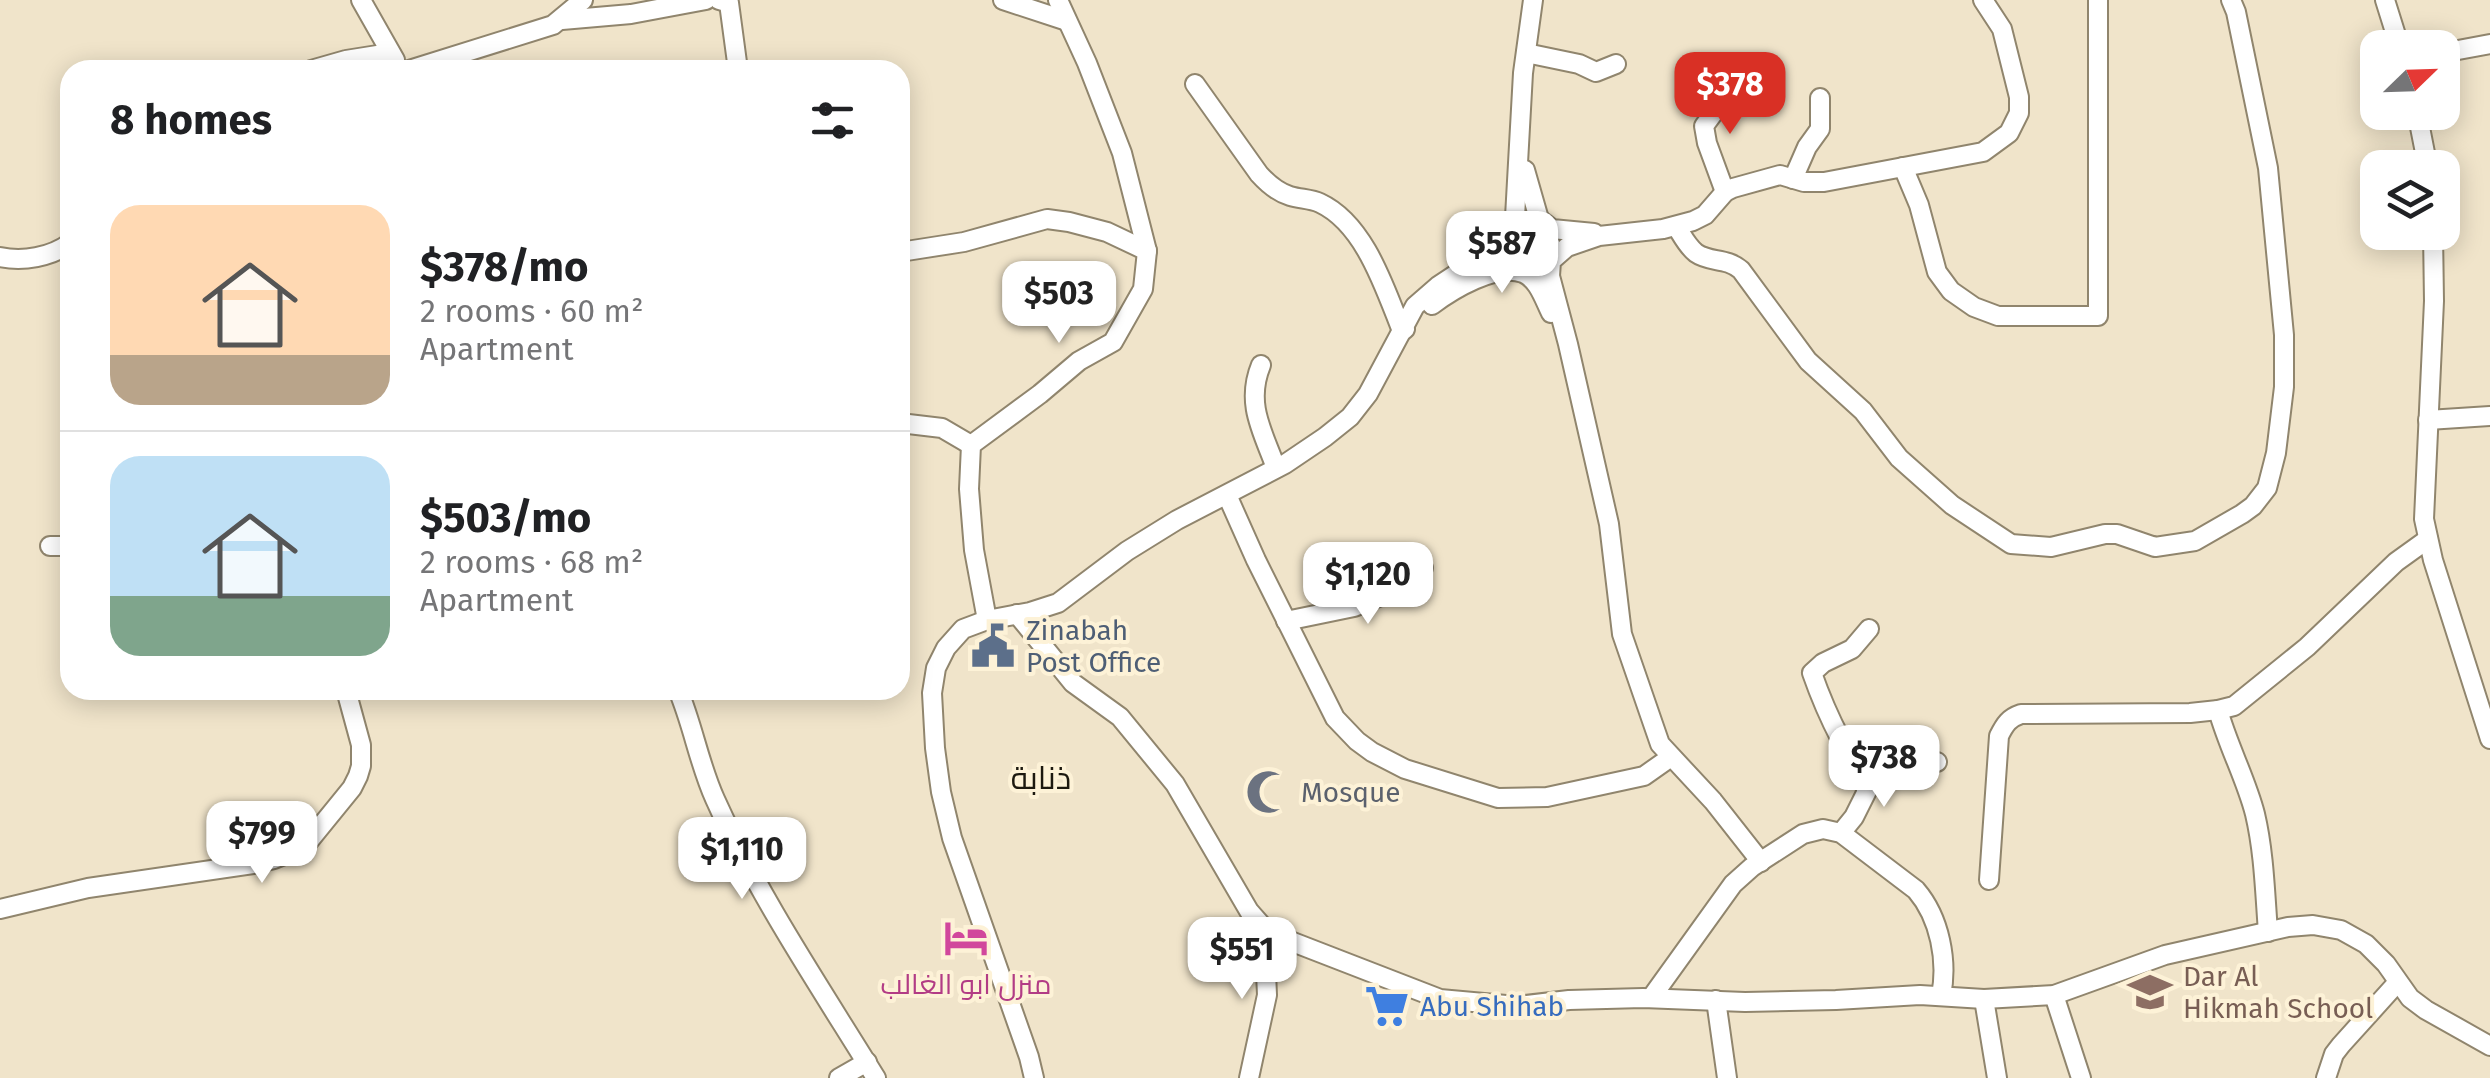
<!DOCTYPE html>
<meta charset="utf-8">
<style>
:root{--surface:#fff;--page:#f2f2f2;--text:#202124;--muted:#757577;--line:#e0e0e0;--accent:#d93025}
body{margin:0;font-family:"Fira Sans",Cairo,sans-serif;background:var(--page);color:var(--text);height:100vh;display:flex;flex-direction:column;font-size:38px;white-space:nowrap}
*{box-sizing:border-box;margin:0}
p{font-size:32px;color:var(--muted)}
.icon{flex:none;width:55px;height:55px;fill:none;stroke:currentColor;stroke-width:2;stroke-linecap:round;stroke-linejoin:round}
.map{position:relative;flex:1;overflow:hidden}
.sheet{position:absolute;left:60px;top:60px;width:850px;height:640px;display:flex;flex-direction:column;background:var(--surface);border-radius:30px;box-shadow:0 5px 25px #0003}
.sheet>*{flex:none}
.needle{width:65px;rotate:67deg}
.buttons{position:absolute;left:2360px;top:30px;display:grid;gap:20px}
.buttons a{display:grid;place-items:center;width:100px;height:100px;border-radius:20px;background:var(--surface);box-shadow:0 5px 25px #0003;font-size:50px}
.price{position:absolute;translate:-50% -85px;padding:0 22px;border-radius:20px;background:#fff;color:#222;font-size:32px;line-height:65px;filter:drop-shadow(0 2px 5px #0008)}
.price::after{content:'';position:absolute;left:50%;top:60px;width:30px;height:22px;margin-left:-15px;background:inherit;clip-path:polygon(0 0,100% 0,50% 100%)}
.price.current{background:var(--accent);color:#fff}
ul{padding:0;list-style:none}
li{display:flex;align-items:center;gap:30px;height:250px;padding:0 50px}
li+li{border-top:2px solid var(--line)}
li span{display:grid;place-items:center;flex:none;width:280px;height:200px;border-radius:30px;color:#555}
li>.icon{margin-inline-start:auto}
span .icon{width:120px;height:120px;fill:#fffc;stroke-width:1}
li b{font-size:42px}
h2{display:flex;justify-content:space-between;align-items:center;height:120px;padding:0 50px;font-size:42px}
.map>svg:first-child{display:block}
.lines{fill:none;stroke-linecap:round;stroke-linejoin:round}
.minor-casing{stroke:#90856d;stroke-width:22}
.minor{stroke:#fff;stroke-width:18}
.labels{text-anchor:middle;stroke-width:8;stroke-linejoin:round;paint-order:stroke}
.service-label{font-size:28px;fill:#4e5e75;stroke:#fdf2d7;text-anchor:start}
.worship-label{font-size:28px;fill:#5b616d;stroke:#fdf2d7;text-anchor:start}
.education-label{font-size:28px;fill:#785e54;stroke:#fdf2d7;text-anchor:start}
.hotel-label{font-size:28px;fill:#b23c85;stroke:#fdf2d7}
.shop-label{font-size:28px;fill:#366cbe;stroke:#fdf2d7;text-anchor:start}
.quarter-label{font-size:32px;fill:#1d190f;stroke:#fdf2d7}
</style>
<div class="map">
<svg width="2490" height="1078" viewBox="0 0 2490 1078">
<rect width="100%" height="100%" fill="#f0e4ca"/>
<g class="lines">
<!-- minor casing -->
<g class="minor-casing">
<g id="minor">
<path d="M361,0L395,60"/>
<path d="M719,0L729,3L738,70"/>
<path d="M1003,0L1067,21"/>
<path d="M1058,0L1087,63L1122,153L1147,251"/>
<path d="M2385,0L2400,48"/>
<path d="M562,20L631,14L706,0"/>
<path d="M1526,53L1579,64L1596,72L1616,64"/>
<path d="M2442,53L2490,44"/>
<path d="M311,70L346,60L390,53"/>
<path d="M409,70L553,25L583,0"/>
<path d="M1195,84L1259,174C1268,184 1277,192 1290,196C1300,199 1311,199 1320,203C1365,224 1385,289 1402,331L1405,329"/>
<path d="M2417,112L2428,168"/>
<path d="M1903,167L1919,205L1937,272L1951,291L1974,307L1998,316H2098V0"/>
<path d="M1793,179L1807,147L1820,129V98"/>
<path d="M1725,192L1707,143L1704,126L1715,111L1744,81"/>
<path d="M1539,219L1552,229L1594,233"/>
<path d="M1676,226C1682,235 1687,246 1696,253C1710,263 1726,257 1741,270L1808,361L1863,411L1899,458L1952,505L2011,544L2051,547L2105,534H2117L2155,547L2195,541L2242,514L2253,506L2267,488L2276,453L2284,387V335L2268,168L2236,12L2231,0"/>
<path d="M1514,228L1508,250C1520,276 1546,273 1551,246L1539,219L1525,170"/>
<path d="M2433,232L2434,301L2424,519L2433,560L2490,739"/>
<path d="M900,252L964,242L1047,219L1069,222L1107,232L1147,251L1143,289L1113,342L1079,361L1040,394L971,445L969,489L974,550L987,620"/>
<path d="M0,257C23,262 51,257 70,243"/>
<path d="M1432,305C1452,290 1496,263 1523,273C1538,279 1544,299 1551,313"/>
<path d="M1261,365C1245,404 1263,432 1276,468"/>
<path d="M2428,420L2490,416"/>
<path d="M900,423L942,428L971,445"/>
<path d="M1227,495L1256,560L1335,718L1357,741L1372,752L1405,769L1498,798L1547,797L1644,776L1671,757"/>
<path d="M50,546H70"/>
<path d="M1017,614L1073,683L1120,717L1175,784L1249,911L1264,928L1285,939L1440,999L1517,1006L1569,1000L1643,998L1745,1002L1836,1000L1920,995L1984,999L2054,995L2165,955L2288,927L2313,925L2341,930L2366,944L2386,964L2410,998L2426,1010L2490,1046"/>
<path d="M1286,621L1354,607L1385,594L1423,568"/>
<path d="M678,690C693,725 699,764 715,799C759,897 820,987 876,1078"/>
<path d="M2218,710C2228,746 2246,779 2255,814C2264,852 2265,893 2268,932"/>
<path d="M1862,776L1937,762"/>
<path d="M1841,833L1854,817L1867,791C1860,773 1851,758 1841,740C1830,719 1820,696 1812,673L1823,663L1852,649L1869,629"/>
<path d="M1761,862L1713,801L1660,744L1622,634L1609,524L1568,344L1550,276L1551,261L1567,247L1599,236L1663,229L1693,221L1705,215L1725,192L1733,188L1780,175L1804,182H1824L1983,152L2009,133L2019,113V97L2002,29L1983,0"/>
<path d="M1989,880L1999,736C2005,724 2009,718 2021,714L2190,713L2218,710L2234,706L2307,647L2396,562L2428,539"/>
<path d="M0,909L88,888L253,864L274,859L304,847L352,788L358,776L361,766V745L346,690"/>
<path d="M2054,995L2081,1078"/>
<path d="M1651,998L1733,884L1752,867L1803,834L1823,829L1841,833L1916,890C1940,918 1948,961 1941,996"/>
<path d="M1984,999L1997,1078"/>
<path d="M1716,1000L1727,1078"/>
<path d="M839,1078L867,1062"/>
<path d="M1034,1078L1029,1057L952,838L941,792L935,748L932,693L936,668L946,648L963,629L987,620L1030,612L1058,603L1127,551L1177,520L1285,464L1325,437L1350,417L1368,394L1415,306L1438,286L1494,249L1505,236L1515,217L1523,73L1533,0"/>
<path d="M1249,1078L1267,995L1264,928"/>
<path d="M2326,1078L2334,1054L2341,1045L2397,983"/>
</g>
</g>
<!-- minor -->
<use href="#minor" class="minor"/>
</g>
<!-- icons -->
<defs>
<g id="civic-bare" transform="scale(3.45)"><path d="M-.6-6.5H3V-4.5H.6V-3L4-1V1h2V6H-6V1h2V-1L-.6-3ZM-1.2 2.5V6h2.4V2.5Z" fill="#5c6f8a" stroke="#fdf2d7" stroke-width="2.5" paint-order="stroke"/></g>
<g id="mosque-bare" transform="scale(3.45)"><path d="M3.5-4.9A6 6 0 1 0 3.5 4.9A5 5 0 1 1 3.5-4.9Z" fill="#6b7280" stroke="#fdf2d7" stroke-width="2.5" paint-order="stroke"/></g>
<g id="hotel-bare" transform="scale(3.45)"><path d="M-6-4.5h1.5V1H6V5H4.5V3h-9V5H-6ZM-4 0a1.8 1.8 0 1 1 3.6 0ZM.5 0V-2.5h3Q6-2.5 6 0Z" fill="#d1479c" stroke="#fdf2d7" stroke-width="2.5" paint-order="stroke"/></g>
<g id="school-bare" transform="scale(3.45)"><path d="M0-5L7-2L0 1L-7-2ZM-4 1L0 2.5L4 1V4Q0 6-4 4Z" fill="#8d6e63" stroke="#fdf2d7" stroke-width="2.5" paint-order="stroke"/></g>
<g id="supermarket-bare" transform="scale(3.45)"><path d="M-6-5.5h2.5l.6 2H6L4.5 2H-2.5L-4.4-4H-6ZM-1.5 3.2a1.3 1.3 0 1 0 .1 0ZM3 3.2a1.3 1.3 0 1 0 .1 0Z" fill="#3f7fe0" stroke="#fdf2d7" stroke-width="2.5" paint-order="stroke"/></g>
</defs>
<g fill-rule="evenodd">
<use href="#civic-bare" x="993" y="646"/>
<use href="#mosque-bare" x="1268" y="792"/>
<use href="#hotel-bare" x="966" y="938"/>
<use href="#school-bare" x="2150" y="992"/>
<use href="#supermarket-bare" x="1387" y="1006"/>
</g>
<g class="labels">
<!-- service labels -->
<g class="service-label">
<text x="1026" y="640">Zinabah<tspan x="1026" dy="32">Post Office</tspan></text>
</g>
<!-- worship labels -->
<g class="worship-label">
<text x="1301" y="802">Mosque</text>
</g>
<!-- education labels -->
<g class="education-label">
<text x="2183" y="986">Dar Al<tspan x="2183" dy="32">Hikmah School</tspan></text>
</g>
<!-- hotel labels -->
<g class="hotel-label">
<text x="966" y="994">منزل ابو الغالب</text>
</g>
<!-- shop labels -->
<g class="shop-label">
<text x="1420" y="1016">Abu Shihab</text>
</g>
<!-- quarter labels -->
<g class="quarter-label">
<text x="1041" y="789">ذنابة</text>
</g>
</g>
</svg>
<div class="buttons">
<a><svg class="needle" viewBox="-14 -14 28 28"><path d="M0-13l5 13h-10z" fill="#e53935"/><path d="M0 13l5-13h-10z" fill="#757577"/></svg></a>
<a><svg class="icon" aria-label="layers" viewBox="0 0 24 24"><path d="M12 4l9 5-9 5-9-5zM3 14l9 5 9-5"/></svg></a>
</div>
<b class="price current" style="left:1730px;top:137px">$378</b>
<b class="price" style="left:1502px;top:296px">$587</b>
<b class="price" style="left:1059px;top:346px">$503</b>
<b class="price" style="left:1368px;top:627px">$1,120</b>
<b class="price" style="left:1884px;top:810px">$738</b>
<b class="price" style="left:262px;top:886px">$799</b>
<b class="price" style="left:742px;top:902px">$1,110</b>
<b class="price" style="left:1242px;top:1002px">$551</b>
<section class="sheet">
<h2>8 homes<svg class="icon" aria-label="filters" viewBox="0 0 24 24"><path d="M4 7h16M4 17h16"/><circle cx="9" cy="7" r="2"/><circle cx="15" cy="17" r="2"/></svg></h2>
<ul>
<li><span style="background:linear-gradient(#ffd9b3 75%,#b9a48a 0)"><svg class="icon" aria-label="home" viewBox="0 0 24 24"><path d="M3 11l9-7 9 7M6 9v11h12V9"/></svg></span><div><b>$378/mo</b><p>2 rooms · 60 m²</p><p>Apartment</p></div></li>
<li><span style="background:linear-gradient(#bfe0f5 70%,#7fa58c 0)"><svg class="icon" aria-label="home" viewBox="0 0 24 24"><path d="M3 11l9-7 9 7M6 9v11h12V9"/></svg></span><div><b>$503/mo</b><p>2 rooms · 68 m²</p><p>Apartment</p></div></li>
</ul>
</section>
</div>
